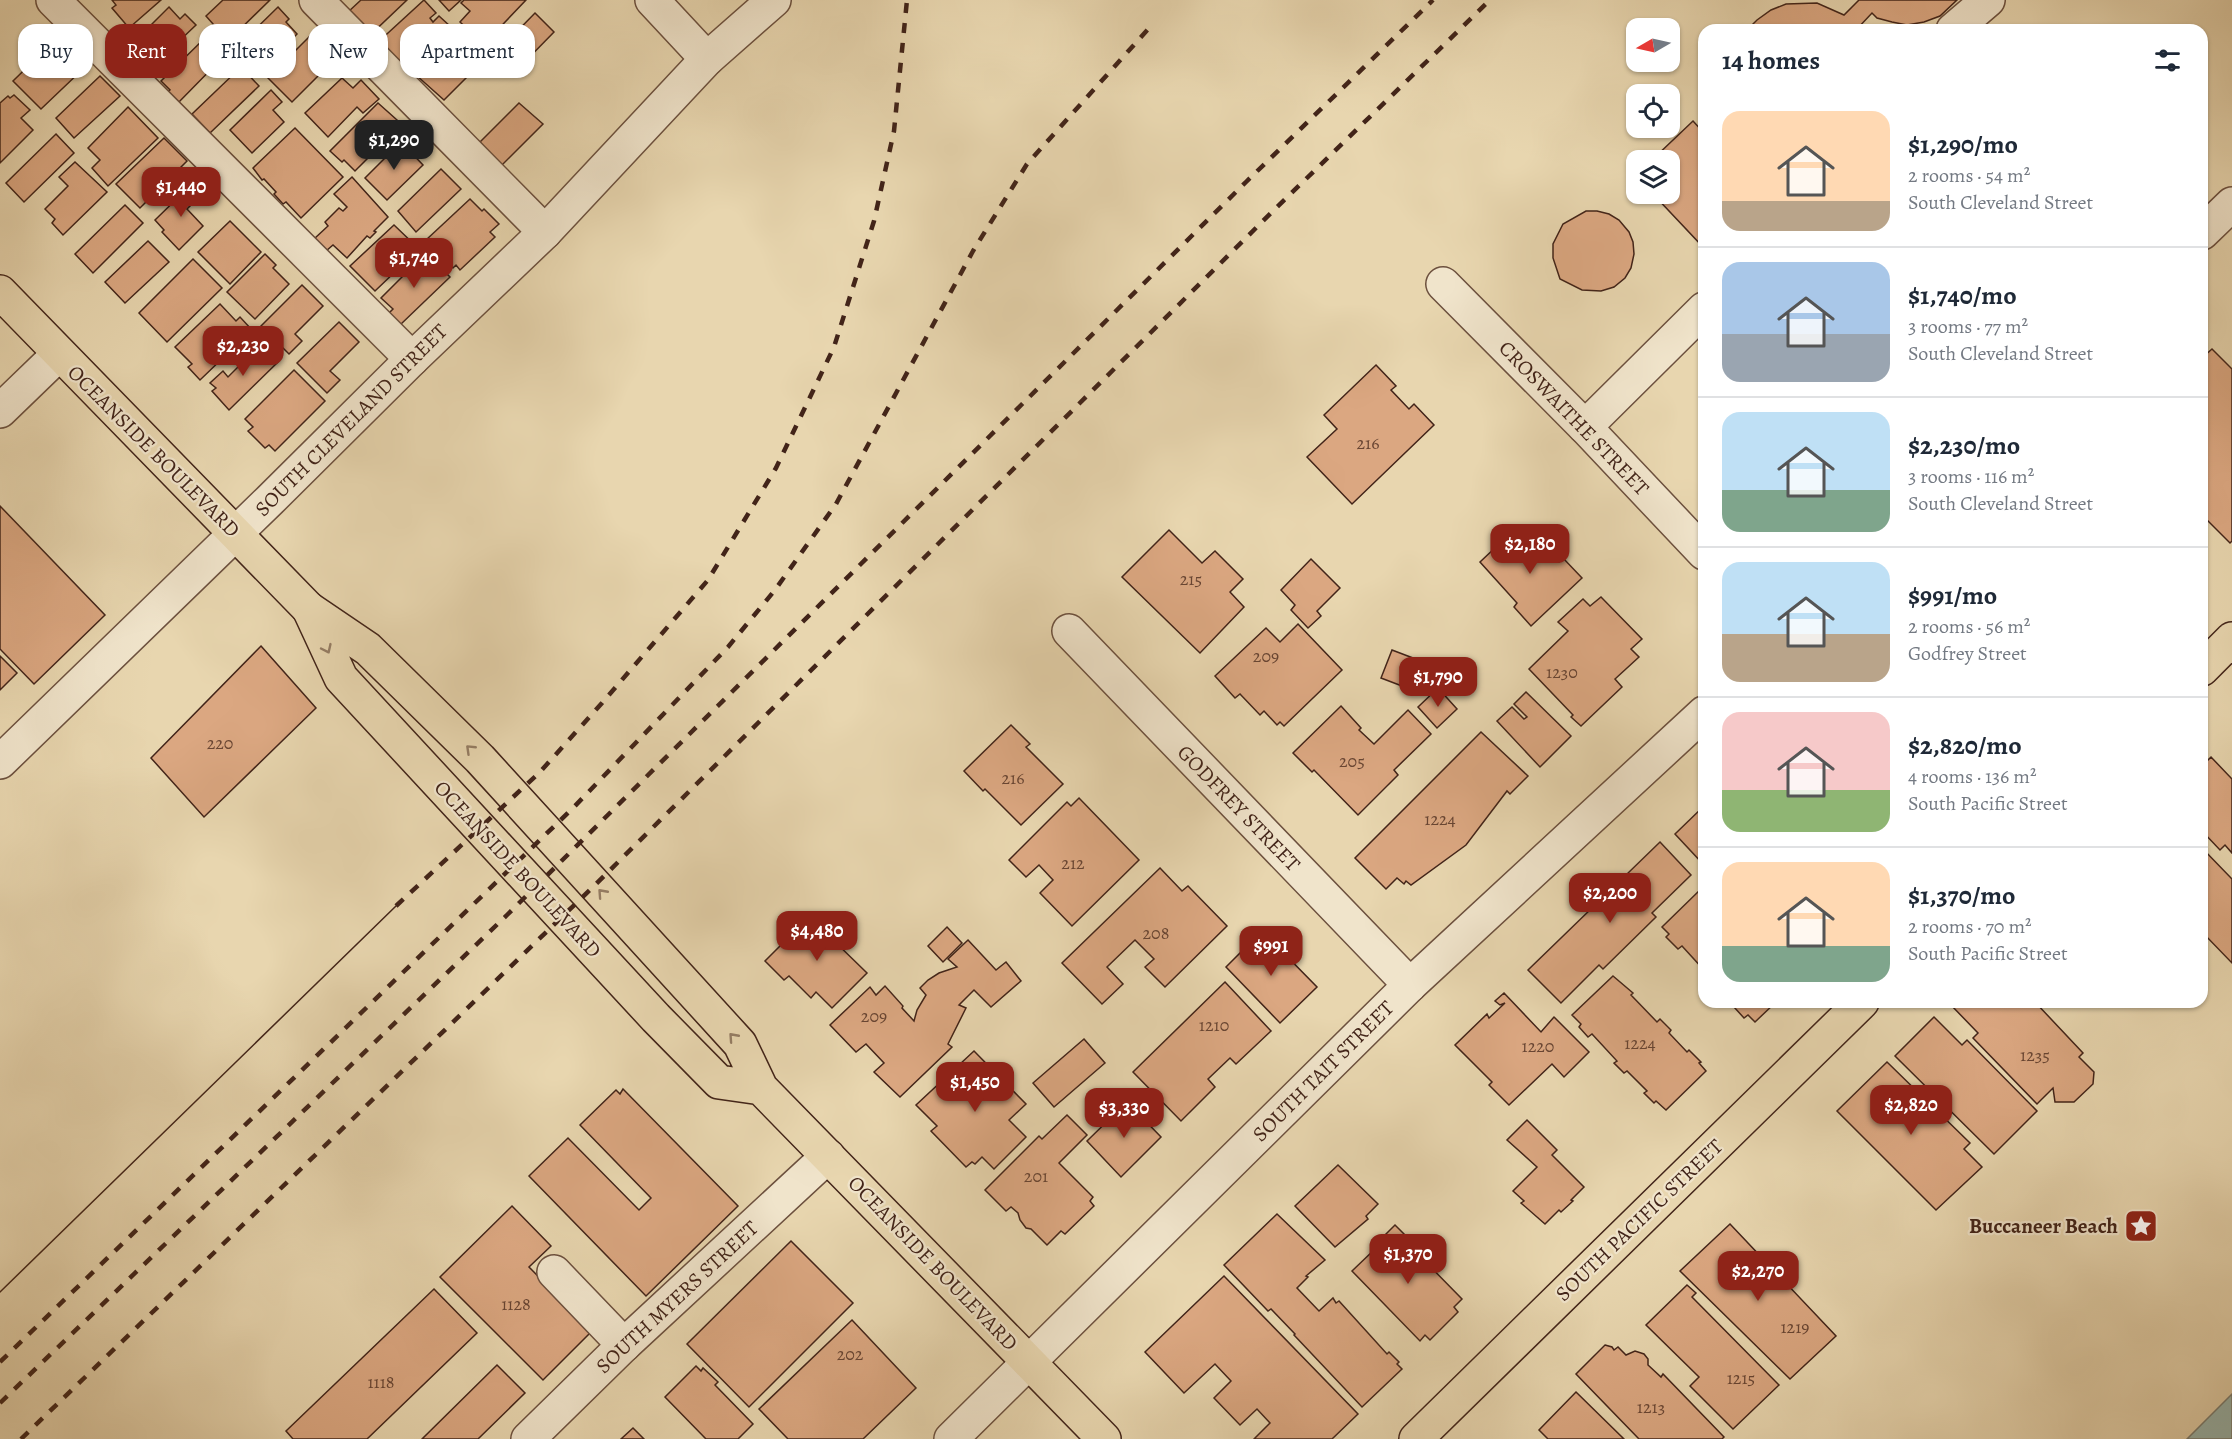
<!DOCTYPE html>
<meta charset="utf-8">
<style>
:root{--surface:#fff;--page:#f6f6f7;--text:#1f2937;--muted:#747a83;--line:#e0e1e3;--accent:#8f2418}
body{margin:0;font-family:Alegreya,serif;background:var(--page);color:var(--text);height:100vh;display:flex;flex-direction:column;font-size:22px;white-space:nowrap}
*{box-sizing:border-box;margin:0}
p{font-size:20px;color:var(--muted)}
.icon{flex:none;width:33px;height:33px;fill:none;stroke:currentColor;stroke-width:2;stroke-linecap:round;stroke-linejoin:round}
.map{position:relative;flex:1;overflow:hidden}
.drawer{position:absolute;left:1698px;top:24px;width:510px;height:984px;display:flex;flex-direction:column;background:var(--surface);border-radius:18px;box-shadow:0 2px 4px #0004}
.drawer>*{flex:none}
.banner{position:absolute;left:18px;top:24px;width:570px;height:54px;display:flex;gap:12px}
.needle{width:39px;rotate:261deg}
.controls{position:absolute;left:1626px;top:18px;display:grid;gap:12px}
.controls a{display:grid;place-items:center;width:54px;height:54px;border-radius:12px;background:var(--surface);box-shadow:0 2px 4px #0004;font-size:30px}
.price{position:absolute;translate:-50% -51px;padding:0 14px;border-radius:12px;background:var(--accent);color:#fff;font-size:20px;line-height:39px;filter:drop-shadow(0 2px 3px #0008)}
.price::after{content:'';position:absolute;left:50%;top:36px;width:18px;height:14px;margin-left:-9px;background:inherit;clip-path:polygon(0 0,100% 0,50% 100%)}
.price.active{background:#222;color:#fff}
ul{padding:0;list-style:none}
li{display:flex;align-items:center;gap:18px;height:150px;padding:0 24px}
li+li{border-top:2px solid var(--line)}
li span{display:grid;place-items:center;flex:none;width:168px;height:120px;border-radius:18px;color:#555}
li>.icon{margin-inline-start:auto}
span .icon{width:72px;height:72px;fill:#fffc;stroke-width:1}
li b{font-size:26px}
h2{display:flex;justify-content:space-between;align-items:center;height:72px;padding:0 24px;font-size:26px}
.pill{padding:0 21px;border-radius:18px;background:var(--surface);box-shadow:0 2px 4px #0004;font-size:21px;line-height:54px}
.pill.active{background:var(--accent);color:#fff}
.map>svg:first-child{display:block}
.water{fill:#98b8b1;stroke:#767d74;stroke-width:1.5}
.building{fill:#dba781;stroke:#422419;stroke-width:1.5}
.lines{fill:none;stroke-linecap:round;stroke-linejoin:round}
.minor-casing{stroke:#6c503e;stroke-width:36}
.major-casing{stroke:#422419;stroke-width:36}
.minor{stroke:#f0e4cb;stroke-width:33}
.major{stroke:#e8d6af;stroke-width:33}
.tram{stroke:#422419;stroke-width:1.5}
.rail{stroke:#422419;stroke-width:4.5;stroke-dasharray:10 10;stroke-linecap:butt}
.oneway{stroke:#957d64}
.labels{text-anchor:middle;stroke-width:4.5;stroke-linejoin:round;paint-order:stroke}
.number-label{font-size:18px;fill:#684533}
.street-label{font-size:21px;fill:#422419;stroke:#f0e4cb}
.poi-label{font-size:21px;font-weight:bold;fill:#422419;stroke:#f0e4cb;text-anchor:end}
</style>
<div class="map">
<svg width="2232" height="1439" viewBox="0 0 2232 1439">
<rect width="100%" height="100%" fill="#e8d6af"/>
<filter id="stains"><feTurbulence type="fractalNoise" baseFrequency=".00333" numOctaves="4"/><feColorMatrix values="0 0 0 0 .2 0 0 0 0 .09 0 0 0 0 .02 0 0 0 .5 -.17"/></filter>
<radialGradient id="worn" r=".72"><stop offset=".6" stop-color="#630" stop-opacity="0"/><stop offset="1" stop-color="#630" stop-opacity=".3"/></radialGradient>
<!-- water -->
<path class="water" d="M2232,1394V1439H2187Z"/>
<!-- building -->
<g class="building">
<path d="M112,0H161L129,28L112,8L116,5Z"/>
<path d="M223,0H270L228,41L206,16Z"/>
<path d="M361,0H407L367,38L348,12Z"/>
<path d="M424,0L436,13L430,18L433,22L439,16L451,27L404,73L376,44Z"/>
<path d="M439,0H461L449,11Z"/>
<path d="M464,0H526L486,42L474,30L472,33L460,22L470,11L461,3Z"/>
<path d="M1859,0H1957L1940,16L1924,22L1907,25L1892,22L1877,18L1872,13L1856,30H1747L1757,20L1771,10L1786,4L1817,3L1844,15Z"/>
<path d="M169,7L180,19L185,14L196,25L155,64L145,54L152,47L141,35Z"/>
<path d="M278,7L289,19L286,22L297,34L259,72L236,48Z"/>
<path d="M535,13L554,32L511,76L492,57Z"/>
<path d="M458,33L474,48L468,54L479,65L444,100L416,75Z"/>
<path d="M209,34L228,52L178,103L167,92L170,90L161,81Z"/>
<path d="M312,34L324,46L320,51L332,62L292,102L268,78Z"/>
<path d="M58,37L70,49L68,51L84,68L41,109L13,81Z"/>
<path d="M241,67L259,86L210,133L192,114Z"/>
<path d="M100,76L120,96L74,138L56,118Z"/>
<path d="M342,78L353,88L361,80L379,99L363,113L357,107L328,137L305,113Z"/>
<path d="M271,90L282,102L273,110L284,122L252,153L230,130Z"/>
<path d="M14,95L30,110L21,118L33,130L0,163V103L8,96L10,98Z"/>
<path d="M378,103L406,128L398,137L393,133L355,171L344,160L342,162L330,151Z"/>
<path d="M519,103L543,124L500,167L480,142Z"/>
<path d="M128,107L158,138L108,186L92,168L100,160L88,148Z"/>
<path d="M1693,121L1704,133V248L1653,194H1670V160H1652Z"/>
<path d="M295,128L343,177L301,218L286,202L283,204L274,194L276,192L264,179L262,180L253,168Z"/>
<path d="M56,134L74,153L24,202L6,183Z"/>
<path d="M164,138L187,161L140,208L116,184Z"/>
<path d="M401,142L423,165L387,200L365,178Z"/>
<path d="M75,162L107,192L63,235L52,223L55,219L45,209L68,186L59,177Z"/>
<path d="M441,169L461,189L416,232L398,211Z"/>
<path d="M352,177L388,217L374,231L376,232L370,238L367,236L347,258L333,245L326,251L314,239L328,226L325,222L339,208L343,211L347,207L334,194Z"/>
<path d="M195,181L205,191L187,209L203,226L179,250L162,232L164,230L155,220Z"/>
<path d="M470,199L482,211L484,209L499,224L490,232L495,237L460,270L456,265L453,268L426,240Z"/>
<path d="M125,205L143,223L93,273L75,254Z"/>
<path d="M1586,211H1597L1609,214L1619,220L1629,232L1633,242L1634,254L1631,268L1625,278L1614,287L1601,291L1582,290L1560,279L1553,258V244L1563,224Z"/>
<path d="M230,221L261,252L230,284L198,252Z"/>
<path d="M394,225L419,249L375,291L350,266Z"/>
<path d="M148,241L169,262L125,303L105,282Z"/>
<path d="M265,254L276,265L273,268L289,284L255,319L227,292Z"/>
<path d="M423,256L435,269L439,266L450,277L400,325L389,313L393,309L381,298Z"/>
<path d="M193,259L222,288L167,342L139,313Z"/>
<path d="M302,285L323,306L295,334L302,341L289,354L261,326Z"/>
<path d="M220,304L236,321L240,317L252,330L200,380L188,367L192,364L175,347Z"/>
<path d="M339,322L359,342L330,371L340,380L327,393L297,363Z"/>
<path d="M261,344L278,362L229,410L212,391L216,388L210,383L223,371L228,377Z"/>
<path d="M2212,349L2232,369V541L2230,543L2202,515V511L2206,507L2202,503V358Z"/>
<path d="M1376,365L1396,386L1391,390L1409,409L1414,404L1434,425L1352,504L1307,457L1337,429L1324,415Z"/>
<path d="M294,370L325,401L275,451L269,445L265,448L248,431L253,427L245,419Z"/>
<path d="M0,506L105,615L34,684L0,649Z"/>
<path d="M1515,529L1531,546L1538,539L1559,562L1563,558L1582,578L1531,626L1514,607L1517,603L1480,562Z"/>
<path d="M1169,530L1202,563L1215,551L1243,579L1230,592L1244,607L1200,653L1122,577Z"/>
<path d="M1311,559L1340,588L1317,611L1321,616L1308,628L1291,610L1295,605L1281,590Z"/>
<path d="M1601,597L1642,639L1631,649L1639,657L1615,679L1622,687L1581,726L1571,717L1573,715L1529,669L1568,631L1558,622L1583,599L1590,606Z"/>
<path d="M1298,624L1342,670L1284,726L1280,722L1277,725L1264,711L1260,715L1240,694L1235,698L1215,676L1266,628L1280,642Z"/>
<path d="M261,646L316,708L204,817L151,758Z"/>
<path d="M1392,650L1413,658L1402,686L1381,678Z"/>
<path d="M0,656L17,673L0,690Z"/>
<path d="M1438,688L1457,709L1437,728L1418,707Z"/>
<path d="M1526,692L1571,736L1540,767L1497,721L1512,707L1524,719L1527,717L1514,704Z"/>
<path d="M1341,706L1361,728L1359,730L1374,744L1408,710L1431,734L1394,770L1398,775L1358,815L1314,770L1312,772L1293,753Z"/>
<path d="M1011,725L1030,744L1026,747L1063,784L1021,825L985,789L983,791L964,771Z"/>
<path d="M1481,732L1528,776L1510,794L1507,791L1466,845L1411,885L1406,881L1404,884L1397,878L1386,889L1355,858Z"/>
<path d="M2211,757L2232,779V853L2225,845L2220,850L2202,831V766Z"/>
<path d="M1079,798L1139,860L1072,926L1040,893L1053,880L1039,865L1026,877L1009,860L1067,802L1071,806Z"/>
<path d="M1704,806V865L1675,834Z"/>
<path d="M1660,842L1691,875L1652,913L1656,917L1603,969L1599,965L1561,1003L1528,970Z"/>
<path d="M2202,848L2232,879V963L2202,932Z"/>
<path d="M1160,868L1182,891L1188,886L1227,926L1165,987L1145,967L1154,959L1135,940L1107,967L1123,984L1102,1004L1062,963Z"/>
<path d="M1702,888L1704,890V970L1682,946L1678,949L1666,937L1669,934L1662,927Z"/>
<path d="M814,912L833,932L829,936L867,973L832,1008L816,992L811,998L789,976L784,980L765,961Z"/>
<path d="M947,927L962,943L943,962L928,946Z"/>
<path d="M1262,931L1317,987L1280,1023L1226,967Z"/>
<path d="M968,940L996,970L1006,962L1021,981L991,1007L974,990L959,1005L966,1008L948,1044L952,1047L900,1097L874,1072L884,1063L866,1044L856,1052L830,1025L870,987L876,995L885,986L903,1006L902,1008L914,1021L917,1010L926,995L920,988L928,980L939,973L957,967L948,959Z"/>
<path d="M1613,976L1633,993L1631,995L1657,1022L1660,1019L1671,1030L1669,1033L1687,1052L1689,1050L1701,1062L1699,1063L1706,1071L1666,1110L1656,1101L1654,1103L1644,1093L1647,1091L1627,1071L1624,1073L1614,1063L1617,1061L1592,1034L1588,1037L1579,1027L1581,1024L1572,1015Z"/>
<path d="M1225,982L1271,1031L1236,1064L1230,1058L1208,1079L1215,1087L1181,1121L1133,1072Z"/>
<path d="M1504,993L1541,1032L1554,1017L1589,1052L1564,1077L1552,1064L1509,1105L1489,1085L1492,1082L1455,1045L1487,1014L1489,1018L1505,1003L1500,1005L1495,1001Z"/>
<path d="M1735,1002H1776L1755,1022L1748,1015L1744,1018L1734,1007L1737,1004Z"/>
<path d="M2035,1002L2083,1053L2079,1057L2094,1072L2093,1084L2074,1102H2055L2053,1088L2037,1104L1973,1038L1978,1033L1949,1003Z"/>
<path d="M1934,1017L1962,1045L1967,1040L2037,1111L1994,1154L1895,1056Z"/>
<path d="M1084,1039L1105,1063L1054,1107L1033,1083Z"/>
<path d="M974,1051L1026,1104L1009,1120L1026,1137L994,1169L982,1157L975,1164L972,1162L966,1167L931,1131L937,1126L916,1105Z"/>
<path d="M1887,1062L1970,1143L1964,1149L1982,1167L1936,1210L1837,1111Z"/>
<path d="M623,1089L738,1206L646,1296L529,1176L568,1138L639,1210L651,1198L580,1125L616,1090L620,1094Z"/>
<path d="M1127,1102L1161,1137L1121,1177L1087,1141Z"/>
<path d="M1067,1115L1087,1135L1059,1163L1093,1197L1090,1201L1094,1206L1065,1234L1061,1231L1047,1245L1031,1229L1026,1228L1020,1220L1018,1213L1011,1207L1006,1211L985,1190L1039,1136L1042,1139Z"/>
<path d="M1527,1120L1557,1150L1552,1155L1584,1187L1571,1200L1573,1201L1561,1212L1559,1210L1545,1224L1521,1203L1524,1201L1513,1191L1537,1167L1507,1140Z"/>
<path d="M1338,1165L1378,1204L1366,1216L1368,1219L1335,1247L1295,1206Z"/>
<path d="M512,1206L551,1246L529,1267L592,1331L543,1380L440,1277Z"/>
<path d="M1277,1214L1325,1260L1306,1276L1308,1277L1297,1288L1319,1311L1333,1298L1336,1303L1339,1301L1387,1354L1389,1352L1399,1362L1397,1364L1402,1369L1362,1407L1294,1335L1295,1334L1271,1309L1268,1311L1224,1265Z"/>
<path d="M1730,1224L1836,1336L1790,1379L1680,1271Z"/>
<path d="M1395,1225L1416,1246L1413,1249L1462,1299L1454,1307L1458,1312L1430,1340L1425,1335L1420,1341L1352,1271L1375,1249L1373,1247Z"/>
<path d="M791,1241L853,1303L749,1407L687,1344Z"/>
<path d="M1224,1276L1358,1414L1332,1439H1254L1270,1423L1257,1409L1240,1425L1214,1398L1231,1381L1215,1364L1184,1393L1145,1352Z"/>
<path d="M1687,1285L1696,1293L1692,1297L1779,1385L1733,1429L1690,1386L1699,1377L1646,1325Z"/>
<path d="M434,1289L477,1333L367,1439H293L286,1431Z"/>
<path d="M852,1320L916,1388L863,1439H788L759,1409Z"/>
<path d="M1605,1345L1612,1347L1614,1350L1618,1347L1626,1355L1635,1351L1644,1354L1648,1359V1365L1661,1377L1663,1374L1724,1437L1722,1439H1639L1576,1374Z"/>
<path d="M497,1365L525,1393L478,1439H422Z"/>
<path d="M696,1366L701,1371L703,1368L718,1382L715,1385L753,1424L738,1439H706L665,1397Z"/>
<path d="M1576,1392L1624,1439H1548L1539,1430Z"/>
<path d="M633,1428L644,1439H621Z"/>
</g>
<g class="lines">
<!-- minor casing -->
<g class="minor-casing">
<g id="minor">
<path d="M53,0L412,359"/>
<path d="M316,0L545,232"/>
<path d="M652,0L707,59"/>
<path d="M1953,30L1988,0"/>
<path d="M2202,233L2232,204"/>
<path d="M1443,284L1585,427L1704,553"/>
<path d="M0,411L59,354"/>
<path d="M1585,427L1704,309"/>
<path d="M1069,631L1410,985"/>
<path d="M0,762L270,500L412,359L545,232L707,59L774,0"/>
<path d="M554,1272L624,1345"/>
<path d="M528,1439L624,1345L828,1156"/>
<path d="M951,1439L1410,985L1704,713"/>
</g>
</g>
<!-- major casing -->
<g class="major-casing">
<g id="major">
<path d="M0,292L309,609"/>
<path d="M2202,669L2232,639"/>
<path d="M761,1088L719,1082L656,1018L341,678L309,609L368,649L480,759L740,1044L761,1088L1104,1439"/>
<path d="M1416,1439L1862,1002"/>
</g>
</g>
<!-- minor -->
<use href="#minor" class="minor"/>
<!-- major -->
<use href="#major" class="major"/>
<!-- tram -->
<path class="tram" d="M0,1292L396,906"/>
<!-- rail -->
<g class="rail">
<path d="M396,906L540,772L602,703L708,580L776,468L834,347L874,221L894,131L907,0"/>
<path d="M0,1362L573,808L728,647L775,590L836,504L973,251L1027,164L1150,27"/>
<path d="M0,1403L507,915L1246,182L1433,0"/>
<path d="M21,1439L595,885L1274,210L1490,0"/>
</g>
</g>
<!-- one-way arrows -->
<defs><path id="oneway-chevron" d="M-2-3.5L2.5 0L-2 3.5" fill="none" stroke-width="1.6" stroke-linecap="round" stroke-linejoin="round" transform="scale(1.5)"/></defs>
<g class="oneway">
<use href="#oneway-chevron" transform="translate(327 649) rotate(65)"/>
<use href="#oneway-chevron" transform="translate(470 749) rotate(-136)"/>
<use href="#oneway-chevron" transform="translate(602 893) rotate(-132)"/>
<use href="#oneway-chevron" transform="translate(733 1037) rotate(-132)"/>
</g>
<!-- icons -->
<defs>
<g id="sight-square" transform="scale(1.725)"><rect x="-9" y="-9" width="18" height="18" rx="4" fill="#8f2418" stroke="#f0e4cb"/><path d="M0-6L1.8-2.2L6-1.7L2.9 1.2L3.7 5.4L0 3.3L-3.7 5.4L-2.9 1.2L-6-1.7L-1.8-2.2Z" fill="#fff"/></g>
</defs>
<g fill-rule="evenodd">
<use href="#sight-square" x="2141" y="1226"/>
</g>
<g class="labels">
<!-- number labels -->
<g class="number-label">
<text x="1368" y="449">216</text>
<text x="1191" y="585">215</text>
<text x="1266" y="662">209</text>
<text x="1562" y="678">1230</text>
<text x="220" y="749">220</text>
<text x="1352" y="767">205</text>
<text x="1013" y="784">216</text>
<text x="1440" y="825">1224</text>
<text x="1073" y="869">212</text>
<text x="1156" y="939">208</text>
<text x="874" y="1022">209</text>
<text x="1214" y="1031">1210</text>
<text x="1640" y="1049">1224</text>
<text x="1538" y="1052">1220</text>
<text x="2035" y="1061">1235</text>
<text x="1036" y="1182">201</text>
<text x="516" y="1310">1128</text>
<text x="1795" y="1333">1219</text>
<text x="850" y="1360">202</text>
<text x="1741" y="1384">1215</text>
<text x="381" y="1388">1118</text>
<text x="1651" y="1413">1213</text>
</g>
<!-- street labels -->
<g class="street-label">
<text transform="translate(1574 418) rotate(46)" y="7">CROSWAITHE STREET</text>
<text transform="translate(351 420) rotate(-45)" y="7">SOUTH CLEVELAND STREET</text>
<text transform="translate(154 451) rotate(45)" y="7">OCEANSIDE BOULEVARD</text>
<text transform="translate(1239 808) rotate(46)" y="7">GODFREY STREET</text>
<text transform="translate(518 869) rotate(47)" y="7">OCEANSIDE BOULEVARD</text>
<text transform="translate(1323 1071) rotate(-45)" y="7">SOUTH TAIT STREET</text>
<text transform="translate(1639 1220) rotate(-44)" y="7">SOUTH PACIFIC STREET</text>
<text transform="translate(933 1263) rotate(46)" y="7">OCEANSIDE BOULEVARD</text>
<text transform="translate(677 1297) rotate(-43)" y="7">SOUTH MYERS STREET</text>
</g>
<!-- poi labels -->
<g class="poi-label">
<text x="2118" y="1233">Buccaneer Beach</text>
</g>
</g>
<rect width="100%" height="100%" filter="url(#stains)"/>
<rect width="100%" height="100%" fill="url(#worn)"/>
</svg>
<div class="controls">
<a><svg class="needle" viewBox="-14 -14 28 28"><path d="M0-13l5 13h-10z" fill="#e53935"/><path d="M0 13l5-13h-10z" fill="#747a83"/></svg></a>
<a><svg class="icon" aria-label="locate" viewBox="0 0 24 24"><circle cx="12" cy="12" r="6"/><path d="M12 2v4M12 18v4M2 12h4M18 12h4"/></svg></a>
<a><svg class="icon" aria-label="layers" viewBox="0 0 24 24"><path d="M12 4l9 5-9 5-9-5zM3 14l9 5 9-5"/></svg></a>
</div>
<b class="price active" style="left:394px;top:171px">$1,290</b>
<b class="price" style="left:181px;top:218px">$1,440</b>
<b class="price" style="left:414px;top:289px">$1,740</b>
<b class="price" style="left:243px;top:377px">$2,230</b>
<b class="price" style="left:1530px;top:575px">$2,180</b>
<b class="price" style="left:1438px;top:708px">$1,790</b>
<b class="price" style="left:1610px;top:924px">$2,200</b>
<b class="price" style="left:817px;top:962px">$4,480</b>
<b class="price" style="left:1271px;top:977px">$991</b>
<b class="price" style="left:975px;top:1113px">$1,450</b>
<b class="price" style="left:1911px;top:1136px">$2,820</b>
<b class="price" style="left:1124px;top:1139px">$3,330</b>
<b class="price" style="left:1408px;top:1285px">$1,370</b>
<b class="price" style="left:1758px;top:1302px">$2,270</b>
<div class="banner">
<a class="pill">Buy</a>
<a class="pill active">Rent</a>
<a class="pill">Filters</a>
<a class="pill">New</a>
<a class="pill">Apartment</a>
</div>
<section class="drawer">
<h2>14 homes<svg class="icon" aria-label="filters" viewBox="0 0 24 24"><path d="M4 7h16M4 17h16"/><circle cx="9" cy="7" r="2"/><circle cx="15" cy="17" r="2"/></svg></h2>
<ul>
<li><span style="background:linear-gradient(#ffd9b3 75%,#b9a48a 0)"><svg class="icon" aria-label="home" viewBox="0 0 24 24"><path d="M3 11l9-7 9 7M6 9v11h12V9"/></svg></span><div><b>$1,290/mo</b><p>2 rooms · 54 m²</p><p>South Cleveland Street</p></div></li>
<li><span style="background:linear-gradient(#a9c7e8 60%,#9aa5b1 0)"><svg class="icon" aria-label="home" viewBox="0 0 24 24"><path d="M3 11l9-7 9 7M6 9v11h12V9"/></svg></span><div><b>$1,740/mo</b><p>3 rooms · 77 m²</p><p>South Cleveland Street</p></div></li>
<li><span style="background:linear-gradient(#bfe0f5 65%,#7fa58c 0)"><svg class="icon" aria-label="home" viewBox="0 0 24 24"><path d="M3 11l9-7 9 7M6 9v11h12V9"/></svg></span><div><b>$2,230/mo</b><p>3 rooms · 116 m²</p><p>South Cleveland Street</p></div></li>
<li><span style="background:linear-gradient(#bfe0f5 60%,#b9a48a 0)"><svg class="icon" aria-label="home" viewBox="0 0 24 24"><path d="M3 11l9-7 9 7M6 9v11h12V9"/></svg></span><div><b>$991/mo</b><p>2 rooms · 56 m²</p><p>Godfrey Street</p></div></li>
<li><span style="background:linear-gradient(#f6c9c9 65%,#8fb573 0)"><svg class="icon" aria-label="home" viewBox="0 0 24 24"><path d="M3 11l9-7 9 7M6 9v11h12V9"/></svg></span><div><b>$2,820/mo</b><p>4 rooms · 136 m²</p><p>South Pacific Street</p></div></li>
<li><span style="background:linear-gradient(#ffd9b3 70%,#7fa58c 0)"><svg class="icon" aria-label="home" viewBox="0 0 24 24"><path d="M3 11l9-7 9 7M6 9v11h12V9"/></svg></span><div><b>$1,370/mo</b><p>2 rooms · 70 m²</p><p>South Pacific Street</p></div></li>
</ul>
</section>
</div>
